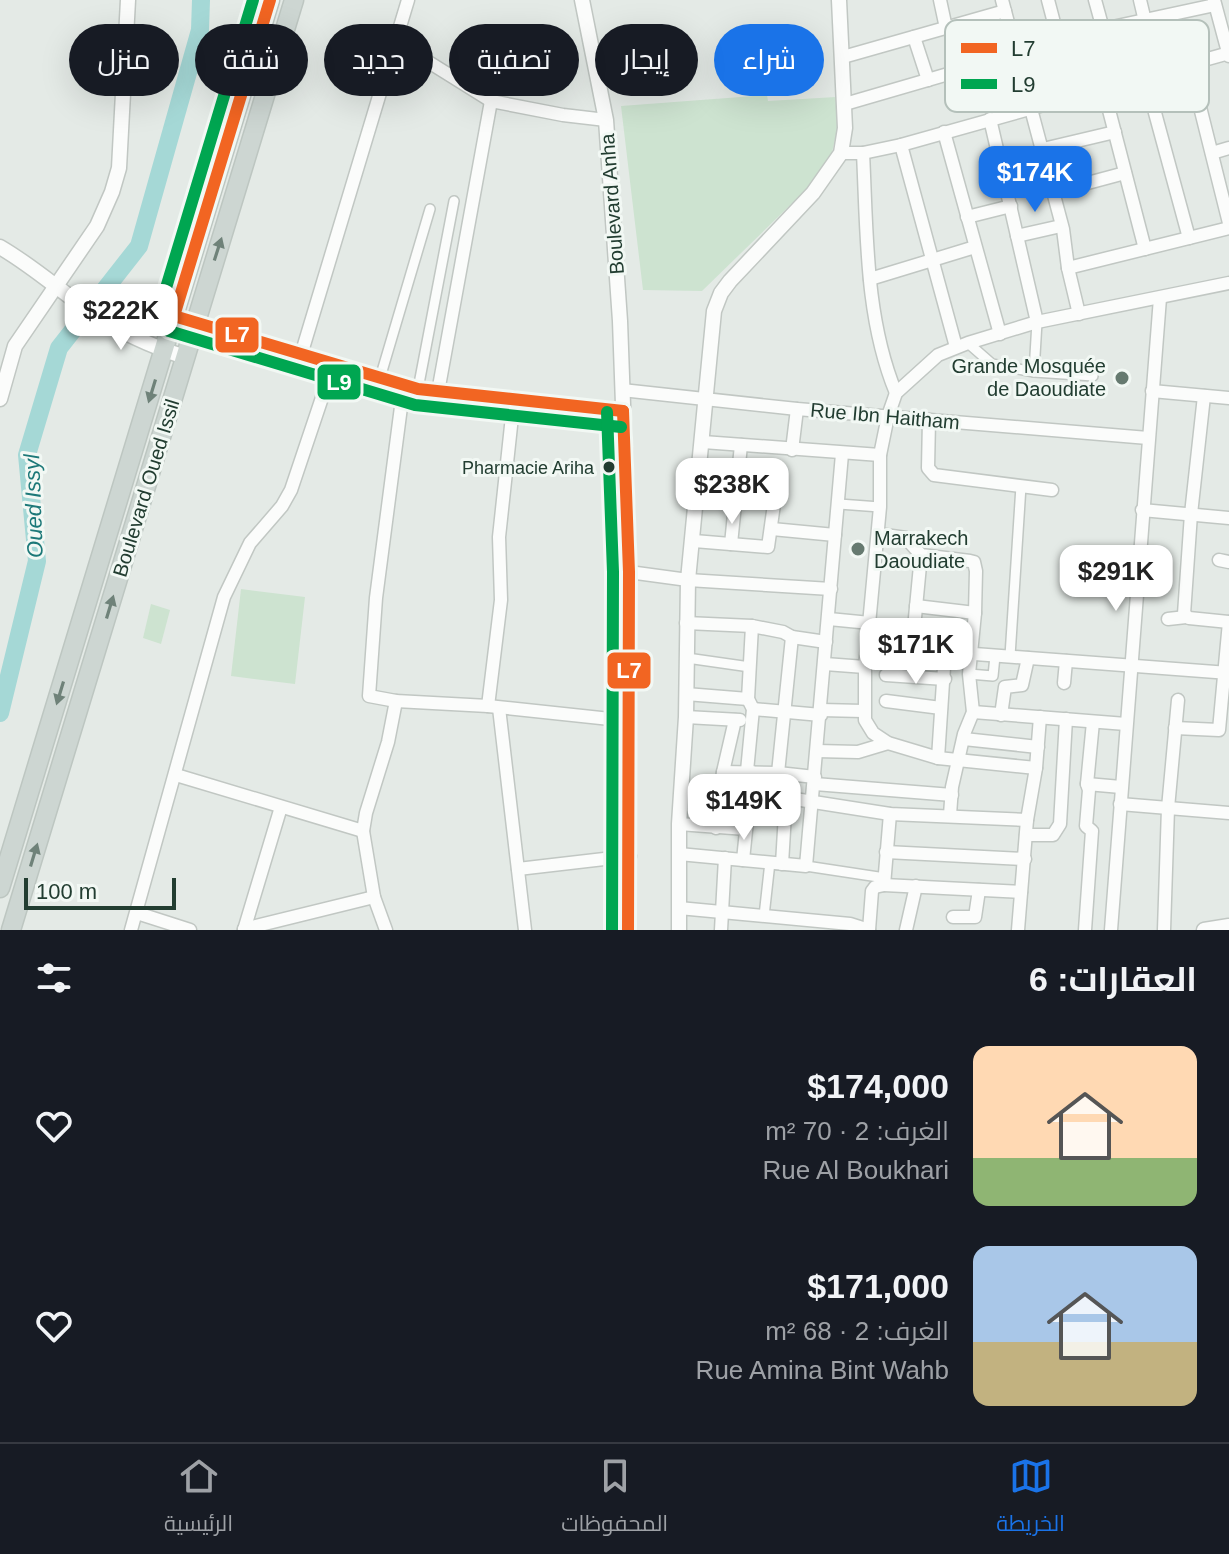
<!DOCTYPE html>
<html lang="ar">
<meta charset="utf-8">
<style>
:root{--surface:#171b24;--page:#20242c;--text:#f1f3f6;--muted:#9ea1a6;--line:#363941;--accent:#1a73e8}
body{margin:0;font-family:Arial,Cairo,sans-serif;background:var(--page);color:var(--text);direction:rtl;height:100vh;display:flex;flex-direction:column;font-size:30px;white-space:nowrap}
*{box-sizing:border-box;margin:0}
p{font-size:26px;color:var(--muted)}
.icon{flex:none;width:44px;height:44px;fill:none;stroke:currentColor;stroke-width:2;stroke-linecap:round;stroke-linejoin:round}
.map{position:relative;height:930px;overflow:hidden;direction:ltr}
.side{display:flex;flex-direction:column;background:var(--surface);flex:1}
.side>*{flex:none}
.guide{position:absolute;left:24px;top:24px;width:800px;height:72px;direction:rtl;display:flex;gap:16px}
.scale{position:absolute;left:24px;bottom:20px;width:152px;box-sizing:border-box;padding-left:8px;border:4px solid #223d31;border-top:0;font-size:22px;line-height:28px;white-space:nowrap;color:#223d31;-webkit-text-stroke:6px #f2f8f4;paint-order:stroke}
.price{position:absolute;translate:-50% -68px;padding:0 18px;border-radius:16px;background:#fff;color:#222;font-size:26px;line-height:52px;filter:drop-shadow(0 2px 4px #0008)}
.price::after{content:'';position:absolute;left:50%;top:48px;width:24px;height:18px;margin-left:-12px;background:inherit;clip-path:polygon(0 0,100% 0,50% 100%)}
.price.on{background:var(--accent);color:#fff}
ul{padding:0;list-style:none}
li{display:flex;align-items:center;gap:24px;height:200px;padding:0 32px}
li span{display:grid;place-items:center;flex:none;width:224px;height:160px;border-radius:16px;color:#555}
li>.icon{margin-inline-start:auto}
span .icon{width:96px;height:96px;fill:#fffc;stroke-width:1}
li b{font-size:34px}
h2{display:flex;justify-content:space-between;align-items:center;height:96px;padding:0 32px;font-size:34px}
.chip{padding:0 28px;border-radius:36px;background:var(--surface);box-shadow:0 8px 32px #0002;font-size:28px;line-height:72px}
.chip.on{background:var(--accent);color:#fff}
.dock{display:flex;justify-content:space-around;align-items:center;height:112px;border-top:2px solid var(--line);background:var(--surface);font-size:22px;color:var(--muted)}
.dock a{display:grid;justify-items:center;gap:4px}
.dock .on{color:var(--accent)}
.map>svg:first-child{display:block}
.green{fill:#cde3d0}
.lines{fill:none;stroke-linecap:round;stroke-linejoin:round}
.river{stroke:#a5d8d6;stroke-width:18}
.pedestrian-casing{stroke:#c1c7c3;stroke-width:12}
.minor-casing{stroke:#c1c7c3;stroke-width:15}
.tertiary-casing{stroke:#c1c7c3;stroke-width:17}
.primary-casing{stroke:#bdc6c1;stroke-width:21}
.pedestrian{stroke:#fbfcfb;stroke-width:9}
.minor{stroke:#fbfcfb;stroke-width:12}
.tertiary{stroke:#fbfcfb;stroke-width:14}
.primary{stroke:#cdd6d2;stroke-width:18}
.bus-1-casing{stroke:#f2f8f4;stroke-width:18}
.bus-2-casing{stroke:#f2f8f4;stroke-width:18}
.bus-1{stroke:#f26522;stroke-width:12}
.bus-2{stroke:#00a651;stroke-width:12}
.oneway{fill:#6f8279}
.poi-dot{fill:#667a70;stroke:#f2f8f4;stroke-width:3}
.bus-dot{fill:#223d31;stroke:#f2f8f4;stroke-width:3}
.labels{text-anchor:middle;stroke-width:6;stroke-linejoin:round;paint-order:stroke}
.bus-label{font-size:18px;fill:#223d31;stroke:#f2f8f4;text-anchor:end}
.street-label{font-size:20px;fill:#223d31;stroke:#f2f8f4}
.poi-label{font-size:20px;fill:#223d31;stroke:#f2f8f4;text-anchor:end}
.water-label{font-size:22px;font-style:italic;fill:#1c7878;stroke:#f2f8f4}
.key{fill:#f2f8f4;stroke:#b4c0ba;stroke-width:2}
.key-label{font-size:22px;fill:#223d31}
.line-badge{stroke:#f2f8f4;stroke-width:3}
.badge-label{font-size:22px;text-anchor:middle;font-weight:bold;fill:#fff}
</style>
<div class="map">
<svg width="1229" height="930" viewBox="0 0 1229 930">
<rect width="100%" height="100%" fill="#e4eae6"/>
<!-- green -->
<g class="green">
<path d="M767,95L768,101L836,97L837,130L831,157L813,183L702,291L643,290L621,106Z"/>
<path d="M241,589L305,597L295,684L231,676Z"/>
<path d="M151,604L170,610L161,644L143,638Z"/>
</g>
<g class="lines">
<!-- river -->
<path class="river" d="M0,713L37,561L27,455L59,348L139,246L200,30L201,0"/>
<!-- pedestrian casing -->
<g class="pedestrian-casing">
<g id="pedestrian">
<path d="M968,343L992,364L1034,372L1093,376"/>
<path d="M1034,372L1037,322"/>
<path d="M380,378L430,209"/>
<path d="M418,389L454,201"/>
<path d="M839,504L880,507"/>
<path d="M1010,656L1021,486"/>
<path d="M687,658L750,667"/>
<path d="M969,674L993,676L995,656"/>
<path d="M806,866L885,878"/>
<path d="M764,916L770,862"/>
</g>
</g>
<!-- minor casing -->
<g class="minor-casing">
<g id="minor">
<path d="M940,0L946,28"/>
<path d="M1002,0L1063,229L1068,268L1079,314"/>
<path d="M1048,0L1073,95"/>
<path d="M1095,0L1103,29"/>
<path d="M1140,0L1145,21"/>
<path d="M1214,0L1229,56"/>
<path d="M914,37L928,80"/>
<path d="M395,41L491,101L563,115L606,120"/>
<path d="M1059,42L1103,29L1215,5"/>
<path d="M843,57L1005,11"/>
<path d="M1189,63L1229,223"/>
<path d="M1145,76L1189,238"/>
<path d="M1103,87L1145,249"/>
<path d="M845,104L1017,54"/>
<path d="M990,119L1037,322"/>
<path d="M944,132L1000,334"/>
<path d="M901,145L956,347"/>
<path d="M1043,149L1115,132"/>
<path d="M841,153H863L901,145L1229,53"/>
<path d="M863,153C867,233 865,318 896,393"/>
<path d="M1212,153L1229,148"/>
<path d="M1054,192L1125,173"/>
<path d="M967,217L1011,206"/>
<path d="M1017,236L1061,226"/>
<path d="M1068,268L1229,228"/>
<path d="M870,279L975,247"/>
<path d="M174,316L418,389L623,411"/>
<path d="M301,355L408,0"/>
<path d="M404,384L376,598L369,696L396,701L488,706L629,721"/>
<path d="M622,390L797,409L1148,438"/>
<path d="M1152,391L1229,398"/>
<path d="M438,392L491,101"/>
<path d="M1204,396L1191,514L1184,614L1189,618L1229,622"/>
<path d="M929,420L928,468L934,475L1052,490"/>
<path d="M703,442L880,455"/>
<path d="M792,450L797,409"/>
<path d="M1142,510L1229,518"/>
<path d="M772,529L835,535"/>
<path d="M878,534L906,538L921,555L970,561L974,562L976,571L975,613L969,674L973,712L964,734L952,787L950,815"/>
<path d="M694,541L768,547L776,490L736,485"/>
<path d="M731,544L741,445"/>
<path d="M1219,560L1229,562"/>
<path d="M629,572L688,580L831,589"/>
<path d="M916,606L975,613"/>
<path d="M829,619L870,623"/>
<path d="M1168,619L1186,617"/>
<path d="M686,623L752,626L783,632L792,637L826,642"/>
<path d="M868,646L1229,673"/>
<path d="M912,649L921,555"/>
<path d="M825,664L865,667"/>
<path d="M886,675L945,679"/>
<path d="M1064,683L1066,661"/>
<path d="M686,694L748,699"/>
<path d="M886,701L941,708"/>
<path d="M488,706L501,600L499,537L514,398"/>
<path d="M499,708L525,930"/>
<path d="M753,709L821,715"/>
<path d="M821,710L863,711"/>
<path d="M973,712L1126,724"/>
<path d="M1001,715L1005,687L1022,685L1028,658"/>
<path d="M686,717L740,720"/>
<path d="M1175,728L1219,730L1229,622"/>
<path d="M964,739L1038,747"/>
<path d="M817,751L858,752L888,743"/>
<path d="M938,758L945,652"/>
<path d="M1036,768L938,758L888,743L873,733L865,720V667L880,507V455L888,416L896,393L938,355L968,343L1037,322L1229,283"/>
<path d="M747,771L753,709L748,699L752,626"/>
<path d="M723,772L778,773L815,777"/>
<path d="M778,773L792,637"/>
<path d="M176,775L363,831"/>
<path d="M815,784L952,795"/>
<path d="M1087,784L1121,787"/>
<path d="M750,792L890,814L1027,820"/>
<path d="M1120,804L1229,813"/>
<path d="M679,824L746,829"/>
<path d="M716,828L723,772L735,720"/>
<path d="M1026,835H1053L1060,824L1066,719"/>
<path d="M886,852L1025,859"/>
<path d="M679,854L806,866L842,454"/>
<path d="M743,860L752,772"/>
<path d="M782,864L786,797"/>
<path d="M518,869L630,856"/>
<path d="M884,885L1021,892"/>
<path d="M679,908L850,924L869,930"/>
<path d="M137,913L190,930"/>
<path d="M953,917H975L979,890"/>
<path d="M244,929L374,897"/>
<path d="M131,930L224,597L250,543L282,506L291,490L333,365"/>
<path d="M244,930L281,807"/>
<path d="M386,930L374,897L363,831L366,813L388,742L396,701"/>
<path d="M721,930L725,858"/>
<path d="M869,930L872,891L875,887L884,885L890,814"/>
<path d="M906,930L916,886"/>
<path d="M1018,930L1027,820L1036,768L1040,717"/>
<path d="M1085,930L1092,831L1086,826L1089,790L1087,784L1093,722"/>
<path d="M1111,930L1160,298"/>
<path d="M1164,930L1168,808L1178,700"/>
</g>
</g>
<!-- tertiary casing -->
<g class="tertiary-casing">
<g id="tertiary">
<path d="M582,0L606,120L620,321L629,572L628,930"/>
<path d="M0,247C36,268 62,293 96,315C123,334 154,347 185,357"/>
<path d="M0,399L15,346L97,226L112,192L119,168L128,0"/>
<path d="M679,930V824L686,717L688,580L714,311L721,293L730,281L813,193L841,153L845,128L839,0"/>
<path d="M1204,930L1229,926"/>
</g>
</g>
<!-- primary casing -->
<g class="primary-casing">
<g id="primary">
<path d="M0,888L270,0"/>
<path d="M11,930L294,0"/>
</g>
</g>
<!-- pedestrian -->
<use href="#pedestrian" class="pedestrian"/>
<!-- minor -->
<use href="#minor" class="minor"/>
<!-- tertiary -->
<use href="#tertiary" class="tertiary"/>
<!-- primary -->
<use href="#primary" class="primary"/>
<!-- bus-1 casing -->
<g class="bus-1-casing">
<g id="bus-1">
<path d="M270,0L174,316L418,389L623,411"/>
<path d="M623,411L629,572L628,930"/>
</g>
</g>
<!-- bus-2 casing -->
<g class="bus-2-casing">
<g id="bus-2">
<path d="M253,0L159,311L162,326L169,331L415,405L621,427"/>
<path d="M607,412L613,572L612,930"/>
</g>
</g>
<!-- bus-1 -->
<use href="#bus-1" class="bus-1"/>
<!-- bus-2 -->
<use href="#bus-2" class="bus-2"/>
</g>
<!-- one-way arrows -->
<defs><path id="oneway-solid" d="M-6-.8H1V-3.2L6.5 0L1 3.2V.8H-6Z" transform="scale(2)"/></defs>
<g class="oneway">
<use href="#oneway-solid" transform="translate(218 249) rotate(-72)"/>
<use href="#oneway-solid" transform="translate(152 391) rotate(107)"/>
<use href="#oneway-solid" transform="translate(110 607) rotate(-73)"/>
<use href="#oneway-solid" transform="translate(60 693) rotate(107)"/>
<use href="#oneway-solid" transform="translate(34 855) rotate(-73)"/>
</g>
<!-- markers -->
<g class="poi-dot">
<circle cx="1122" cy="378" r="8"/>
<circle cx="858" cy="549" r="8"/>
</g>
<circle class="bus-dot" cx="609" cy="467" r="7"/>
<g class="labels">
<!-- bus labels -->
<g class="bus-label">
<text x="594" y="474">Pharmacie Ariha</text>
</g>
<!-- street labels -->
<g class="street-label">
<text transform="translate(612 204) rotate(-94)" y="7">Boulevard Anha</text>
<text transform="translate(885 416) rotate(5)" y="7">Rue Ibn Haitham</text>
<text transform="translate(146 488) rotate(-73)" y="7">Boulevard Oued Issil</text>
</g>
<!-- poi labels -->
<g class="poi-label">
<text x="1106" y="373">Grande Mosquée<tspan x="1106" dy="23">de Daoudiate</tspan></text>
<text x="874" y="545" text-anchor="start">Marrakech<tspan x="874" dy="23">Daoudiate</tspan></text>
</g>
<!-- water labels -->
<g class="water-label">
<text transform="translate(33 506) rotate(-92)" y="8">Oued Issyl</text>
</g>
</g>
<!-- legend -->
<rect x="945" y="20" width="264" height="92" rx="12" class="key"/>
<rect x="961" y="43" width="36" height="10" fill="#f26522"/>
<rect x="961" y="79" width="36" height="10" fill="#00a651"/>
<g class="key-label">
<text x="1011" y="56">L7</text>
<text x="1011" y="92">L9</text>
</g>
<g class="line-badge">
<rect x="214" y="316" width="46" height="38" rx="8" fill="#f26522"/>
<rect x="316" y="363" width="46" height="38" rx="8" fill="#00a651"/>
<rect x="606" y="651" width="46" height="39" rx="8" fill="#f26522"/>
</g>
<g class="badge-label">
<text x="237" y="342">L7</text>
<text x="339" y="390">L9</text>
<text x="629" y="678">L7</text>
</g>
</svg>
<div class="scale">100 m</div>
<b class="price on" style="left:1035px;top:214px">$174K</b>
<b class="price" style="left:121px;top:352px">$222K</b>
<b class="price" style="left:732px;top:526px">$238K</b>
<b class="price" style="left:1116px;top:613px">$291K</b>
<b class="price" style="left:916px;top:686px">$171K</b>
<b class="price" style="left:744px;top:842px">$149K</b>
<div class="guide">
<a class="chip on">شراء</a>
<a class="chip">إيجار</a>
<a class="chip">تصفية</a>
<a class="chip">جديد</a>
<a class="chip">شقة</a>
<a class="chip">منزل</a>
</div>
</div>
<section class="side">
<h2>العقارات: 6<svg class="icon" aria-label="filters" viewBox="0 0 24 24"><path d="M4 7h16M4 17h16"/><circle cx="9" cy="7" r="2"/><circle cx="15" cy="17" r="2"/></svg></h2>
<ul>
<li><span style="background:linear-gradient(#ffd9b3 70%,#8fb573 0)"><svg class="icon" aria-label="home" viewBox="0 0 24 24"><path d="M3 11l9-7 9 7M6 9v11h12V9"/></svg></span><div><b>$174,000</b><p>الغرف: 2 · 70 m²</p><p>Rue Al Boukhari</p></div><svg class="icon" aria-label="heart" viewBox="0 0 24 24"><path d="M12 20l-8-8c-3-5 5-10 8-4 3-6 11-1 8 4z"/></svg></li>
<li><span style="background:linear-gradient(#a9c7e8 60%,#c2b280 0)"><svg class="icon" aria-label="home" viewBox="0 0 24 24"><path d="M3 11l9-7 9 7M6 9v11h12V9"/></svg></span><div><b>$171,000</b><p>الغرف: 2 · 68 m²</p><p>Rue Amina Bint Wahb</p></div><svg class="icon" aria-label="heart" viewBox="0 0 24 24"><path d="M12 20l-8-8c-3-5 5-10 8-4 3-6 11-1 8 4z"/></svg></li>
</ul>
</section>
<nav class="dock">
<a class="on"><svg class="icon" aria-label="map" viewBox="0 0 24 24"><path d="M3 6l6-2 6 2 6-2v14l-6 2-6-2-6 2zM9 4v14M15 6v14"/></svg>الخريطة</a>
<a><svg class="icon" aria-label="saved" viewBox="0 0 24 24"><path d="M7 4h10v16l-5-4-5 4z"/></svg>المحفوظات</a>
<a><svg class="icon" aria-label="home" viewBox="0 0 24 24"><path d="M3 11l9-7 9 7M6 9v11h12V9"/></svg>الرئيسية</a>
</nav>
